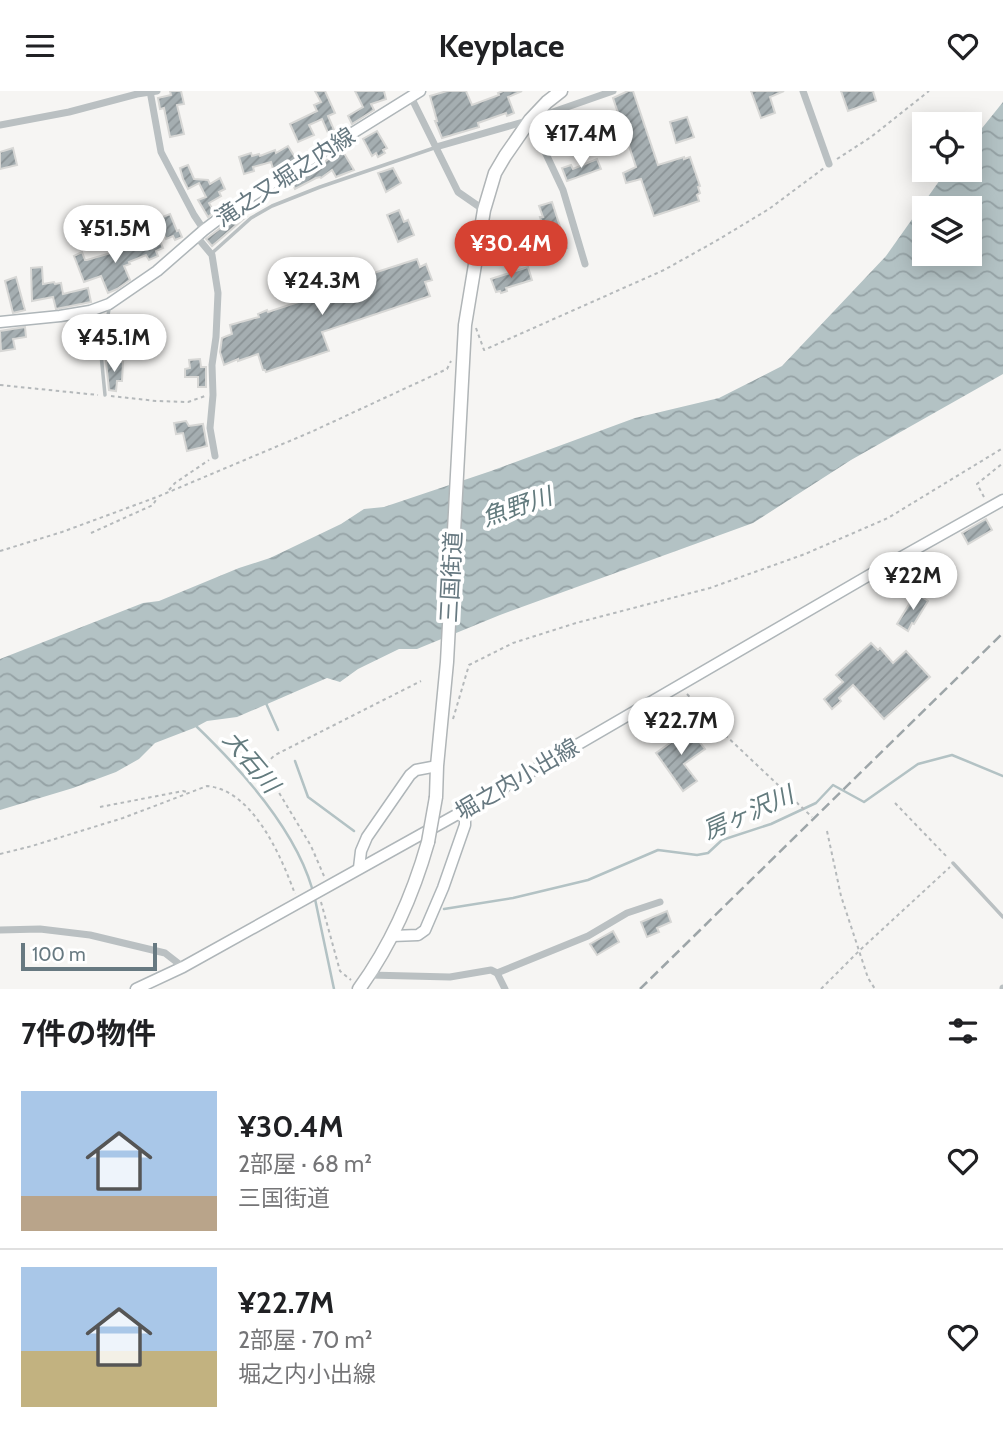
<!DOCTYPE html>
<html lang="ja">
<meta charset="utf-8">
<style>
:root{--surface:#fff;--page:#f2f2f2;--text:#202124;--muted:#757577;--line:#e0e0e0;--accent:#d64232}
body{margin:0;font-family:Cabin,"Noto Sans JP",sans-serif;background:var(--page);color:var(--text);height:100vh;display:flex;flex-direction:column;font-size:26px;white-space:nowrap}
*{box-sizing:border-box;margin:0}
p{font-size:23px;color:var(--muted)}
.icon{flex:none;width:38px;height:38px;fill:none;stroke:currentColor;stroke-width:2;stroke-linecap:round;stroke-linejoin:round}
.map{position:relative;height:898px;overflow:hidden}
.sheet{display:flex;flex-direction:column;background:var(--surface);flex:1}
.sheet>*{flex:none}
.tools{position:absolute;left:912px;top:21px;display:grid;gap:14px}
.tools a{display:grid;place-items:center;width:70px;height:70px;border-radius:0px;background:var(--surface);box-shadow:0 4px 18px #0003;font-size:35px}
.scale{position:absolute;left:21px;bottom:18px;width:136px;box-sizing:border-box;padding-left:7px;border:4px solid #677981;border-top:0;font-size:19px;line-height:24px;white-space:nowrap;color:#677981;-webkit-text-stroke:5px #fff;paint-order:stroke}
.price{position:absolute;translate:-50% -60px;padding:0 16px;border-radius:24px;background:#fff;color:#222;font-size:23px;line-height:46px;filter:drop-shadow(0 2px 4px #0008)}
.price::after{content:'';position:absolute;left:50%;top:42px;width:21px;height:16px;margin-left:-10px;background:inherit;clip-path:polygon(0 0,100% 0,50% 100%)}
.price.selected{background:var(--accent);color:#fff}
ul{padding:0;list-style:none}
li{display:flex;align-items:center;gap:21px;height:175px;padding:0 21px}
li+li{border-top:2px solid var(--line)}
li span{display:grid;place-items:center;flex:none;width:196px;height:140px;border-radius:0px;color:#555}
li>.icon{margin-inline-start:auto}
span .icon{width:84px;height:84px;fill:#fffc;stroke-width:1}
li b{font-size:30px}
h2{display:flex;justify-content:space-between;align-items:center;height:84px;padding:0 21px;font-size:30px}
header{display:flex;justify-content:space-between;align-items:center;height:91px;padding:0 21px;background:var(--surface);font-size:32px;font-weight:700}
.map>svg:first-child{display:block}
.water{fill:url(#water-waves);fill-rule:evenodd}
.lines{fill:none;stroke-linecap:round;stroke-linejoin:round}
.stream{stroke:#b3c2c4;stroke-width:2.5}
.building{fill:url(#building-hatch);stroke:#d7d7d5;stroke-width:2}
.secondary-casing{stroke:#afb6b9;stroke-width:13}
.trunk-casing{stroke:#b0b5b7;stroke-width:15}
.path{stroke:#b5b9bb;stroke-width:2;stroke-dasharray:3.5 3.5;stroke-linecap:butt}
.service{stroke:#bac0c2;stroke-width:3.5}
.minor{stroke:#bac0c2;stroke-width:7}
.secondary{stroke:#fff;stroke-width:10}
.trunk{stroke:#fff;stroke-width:12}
.rail{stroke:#9da5a8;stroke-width:2.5;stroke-dasharray:10 5;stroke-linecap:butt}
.trunk-bridge-casing{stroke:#b0b5b7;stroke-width:15;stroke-linecap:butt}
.trunk-bridge{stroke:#fff;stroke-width:12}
.labels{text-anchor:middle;stroke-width:7;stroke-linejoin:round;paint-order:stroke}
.street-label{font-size:23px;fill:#677981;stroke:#fff}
.water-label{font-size:24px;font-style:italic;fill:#637b7e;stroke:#fff}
</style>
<header><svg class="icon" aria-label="menu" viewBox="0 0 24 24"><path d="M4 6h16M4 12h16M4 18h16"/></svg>Keyplace<svg class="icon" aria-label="heart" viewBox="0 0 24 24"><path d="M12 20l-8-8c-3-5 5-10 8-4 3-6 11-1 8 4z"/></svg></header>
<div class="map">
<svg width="1003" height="898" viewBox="0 0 1003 898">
<defs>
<pattern id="water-waves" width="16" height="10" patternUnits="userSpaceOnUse" patternTransform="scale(1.75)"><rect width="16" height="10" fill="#b3c2c4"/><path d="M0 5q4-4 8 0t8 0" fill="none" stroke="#95a2a5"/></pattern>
<pattern id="building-hatch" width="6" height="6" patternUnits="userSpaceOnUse" patternTransform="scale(1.75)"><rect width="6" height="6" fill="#a5aeb1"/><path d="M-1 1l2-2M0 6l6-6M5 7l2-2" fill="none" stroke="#8a9295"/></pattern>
</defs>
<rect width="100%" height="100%" fill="#f6f5f3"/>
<!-- water -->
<path class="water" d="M1003,11V283L851,369L753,432L500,524L417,558H399L358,578L340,591L327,587L237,626L207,630L194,637L155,652L139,668L116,681L73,697L0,719V568L143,512L159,510L239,477L270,467L341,433L364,418L384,416L491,380L635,327L719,307L782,275L886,165L947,79H970V52ZM924,117H970V163H924Z"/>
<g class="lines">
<!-- stream -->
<g class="stream">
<path d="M265,610L278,639"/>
<path d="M195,634C240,677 294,736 312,797"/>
<path d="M295,670L308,706L354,740"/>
<path d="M315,808L334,898"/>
<path d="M444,818L513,807L588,789L658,759L697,764L708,762L722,749L771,733L816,712L833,694L864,711L918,673L952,664L1003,685"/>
</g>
</g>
<!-- building -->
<g class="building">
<path d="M170,0H181L184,13L177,14L184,43L170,46L164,17L160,18L158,7L171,4Z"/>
<path d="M315,0H325L335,22L328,25L334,39L328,42L322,28L309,34L314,44L298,51L290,33L317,20L314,14L321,11Z"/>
<path d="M355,0H384L386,8L371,13L374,19L352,33L348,25L363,16Z"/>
<path d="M447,0H466L472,14L499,4L498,2L503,0H522L508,6L514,22L507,25L506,22L478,32L479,36L442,47L435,30H437L434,19L430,5Z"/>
<path d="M628,0H633L658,74L684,66V68L690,66L700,95L698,96L700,102L697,104L699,110L654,125L641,88L626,92L623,82L636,76L613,7Z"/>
<path d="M751,0H784L770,6L775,22L761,27Z"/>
<path d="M841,0H873L876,10L848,20Z"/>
<path d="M687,26L694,46L676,52L670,31Z"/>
<path d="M377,40L387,57L383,59L385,62L378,66L376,62L372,65L363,48Z"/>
<path d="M288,55L296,68L274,81L271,71L253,76L254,80L244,83L239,66L251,62L252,65L259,63L260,65L275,59L276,62Z"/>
<path d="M13,57L17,74L0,78V61Z"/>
<path d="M342,59L354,79L336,86L332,79L321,87L320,86L316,87L295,98L292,92L312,81L311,80Z"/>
<path d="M597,68L601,78L567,90L562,77L571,74L573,78Z"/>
<path d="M188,74L194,88L208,89L210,93L220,87L225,98L219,101L221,105L209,112L214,121L208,126L198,109L206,106L199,92L188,98L183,88L180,77Z"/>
<path d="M393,77L401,92L386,101L378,82Z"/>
<path d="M552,111L567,157L556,160L555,157L550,159L540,126H543L539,115Z"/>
<path d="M399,119L404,131L408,129L414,144L398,151L387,124Z"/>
<path d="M243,120L247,125L212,155L206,148Z"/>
<path d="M170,123L177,140L179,139L182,146L175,149L173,145L166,148L162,138L164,137L160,127Z"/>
<path d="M151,150L152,154L160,150L163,157L156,160L158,165L149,169L146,164L129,171L130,173L124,175L130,189L117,198L108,202L101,185L84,191L74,165L82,161L85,169H87L114,161V160L125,155L127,159L133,156L134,158Z"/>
<path d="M417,168L420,176L426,173L432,189L425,191L430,205L322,241L329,260L266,281L265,279H263L258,263L238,270V268L224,274L220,261L222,247L232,243L230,234L259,226L258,223L267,219L268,221L353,193L352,189Z"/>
<path d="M42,176L43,193L54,191L55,193L61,192L63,203L88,197L91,211L56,218L53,206L32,210L31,177Z"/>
<path d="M528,176L532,189L506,197L507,200L501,202L500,200L496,201L491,188Z"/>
<path d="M16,186L25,219L13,222L5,190Z"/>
<path d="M25,236L26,246L13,248L15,258L1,260L0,240Z"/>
<path d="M200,268L201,276H206V296H198V286H185V278L190,277L189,269Z"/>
<path d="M106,270L123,271L122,290H117L116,300L109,299Z"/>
<path d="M186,330L189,335L203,333L207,355L187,360L183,342L176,343L174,332Z"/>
<path d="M986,428L992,439L968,453L962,442Z"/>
<path d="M916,502L928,510L914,533L912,532L908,540L897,533Z"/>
<path d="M871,552L878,559L880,557L893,572L906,560L930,586L884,628L853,594L839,607L841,610L832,618L824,608L843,591L836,584Z"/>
<path d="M687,635L705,658L684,673L697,690L683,700L656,662L677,647L675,644Z"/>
<path d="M667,820L671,831L657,837L659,841L647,846L641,831Z"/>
<path d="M613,840L619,851L597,864L590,853Z"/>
</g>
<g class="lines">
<!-- secondary casing -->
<g class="secondary-casing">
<g id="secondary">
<path d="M0,231L60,225L90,220L109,213L157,180L204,139L237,114L420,0"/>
<path d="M359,777L361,760L367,746L410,684L416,679L437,675"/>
<path d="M392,845L418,844L425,839L443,797L465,734V719L468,717"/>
<path d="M136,898L183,876L465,719L873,482L1003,409"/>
</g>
</g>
<!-- trunk casing -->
<g class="trunk-casing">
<g id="trunk">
<path d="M436,706L437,675L447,571L465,234L484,119L495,82L505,65L530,29L547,11L561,0"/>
<path d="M359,898C391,854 413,804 428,751"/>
</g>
</g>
<!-- path -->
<g class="path">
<path d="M837,68L871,46L929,0"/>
<path d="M476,237L484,259L664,179L716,150L769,118L824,77"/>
<path d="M0,294L98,304"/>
<path d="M111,305L156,310L188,311L205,305"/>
<path d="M169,399L175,392L209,369"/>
<path d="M984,406L977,393L1003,372"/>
<path d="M91,442L153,414L157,407"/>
<path d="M0,460L62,441L157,406L311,341L447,278L451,270"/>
<path d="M687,603L722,641L812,726"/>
<path d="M453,628L469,574L513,552L576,532L710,497L805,463L888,427L1003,357"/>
<path d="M895,712L948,767"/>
<path d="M100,716L183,700L187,701"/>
<path d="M827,740L841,805L868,887L875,898"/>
<path d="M0,763L32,755L123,727L207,695C253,699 281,765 295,803"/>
<path d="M324,785L311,755L269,685C264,676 268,670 275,664L421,590"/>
<path d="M321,811L340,880L351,889"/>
<path d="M821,898L859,860L950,776"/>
</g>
<!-- service -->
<g class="service">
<path d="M211,163L251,127L272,115L320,96L434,57"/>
<path d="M105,304L100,253C102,240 109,229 109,216"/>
<path d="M953,772L1003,826"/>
</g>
<!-- minor -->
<g class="minor">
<path d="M150,0L161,61L194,124L204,139"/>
<path d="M803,0L829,73"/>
<path d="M411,6L458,101L484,119"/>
<path d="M530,29L563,99L585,173"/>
<path d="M0,34L69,21L137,3L157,0"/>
<path d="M436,56L530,29L613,0"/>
<path d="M197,146L212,164L218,202L216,246L212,274L213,304L210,337L215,365"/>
<path d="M0,839L40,838L90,844L165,862L183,876"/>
<path d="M497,882L588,845L627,822L660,811"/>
<path d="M369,884L450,886L491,879L497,882L505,898"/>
<path d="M1003,898V897"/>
</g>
<!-- secondary -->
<use href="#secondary" class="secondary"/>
<!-- trunk -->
<use href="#trunk" class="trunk"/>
<!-- rail -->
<path class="rail" d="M640,898L1003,542"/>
<!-- trunk-bridge casing -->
<g class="trunk-bridge-casing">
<path id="trunk-bridge" d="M428,751L436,706"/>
</g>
<!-- trunk-bridge -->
<use href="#trunk-bridge" class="trunk-bridge"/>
</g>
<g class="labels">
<!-- street labels -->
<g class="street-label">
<text transform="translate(285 86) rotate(-33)" y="8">滝之又堀之内線</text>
<text transform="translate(451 486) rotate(-87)" y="8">三国街道</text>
<text transform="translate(517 688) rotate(-30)" y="8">堀之内小出線</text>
</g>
<!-- water labels -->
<g class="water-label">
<text transform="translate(517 416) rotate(-19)" y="8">魚野川</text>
<text transform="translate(251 671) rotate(50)" y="8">大石川</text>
<text transform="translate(748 722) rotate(-24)" y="8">房ヶ沢川</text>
</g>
</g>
</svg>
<div class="tools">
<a><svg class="icon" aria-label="locate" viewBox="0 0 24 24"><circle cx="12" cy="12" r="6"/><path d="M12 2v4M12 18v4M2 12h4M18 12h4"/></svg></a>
<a><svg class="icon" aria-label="layers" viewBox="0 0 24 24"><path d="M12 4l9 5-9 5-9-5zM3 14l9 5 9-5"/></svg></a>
</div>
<div class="scale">100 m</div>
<b class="price" style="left:581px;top:79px">¥17.4M</b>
<b class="price" style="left:115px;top:174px">¥51.5M</b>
<b class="price selected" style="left:511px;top:189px">¥30.4M</b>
<b class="price" style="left:322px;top:226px">¥24.3M</b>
<b class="price" style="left:114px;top:283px">¥45.1M</b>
<b class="price" style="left:913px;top:521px">¥22M</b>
<b class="price" style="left:681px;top:666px">¥22.7M</b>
</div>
<section class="sheet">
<h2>7件の物件<svg class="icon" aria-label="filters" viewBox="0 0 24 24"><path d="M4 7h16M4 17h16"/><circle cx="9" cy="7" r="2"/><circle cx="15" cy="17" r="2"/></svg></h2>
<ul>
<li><span style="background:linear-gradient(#a9c7e8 75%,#b9a48a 0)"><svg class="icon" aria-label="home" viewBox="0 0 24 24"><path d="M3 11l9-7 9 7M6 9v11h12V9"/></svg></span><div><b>¥30.4M</b><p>2部屋 · 68 m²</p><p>三国街道</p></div><svg class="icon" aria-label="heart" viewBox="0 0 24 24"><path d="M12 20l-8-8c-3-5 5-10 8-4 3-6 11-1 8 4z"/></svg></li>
<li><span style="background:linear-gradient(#a9c7e8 60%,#c2b280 0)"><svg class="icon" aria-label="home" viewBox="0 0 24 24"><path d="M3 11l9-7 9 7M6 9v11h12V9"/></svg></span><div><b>¥22.7M</b><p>2部屋 · 70 m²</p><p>堀之内小出線</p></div><svg class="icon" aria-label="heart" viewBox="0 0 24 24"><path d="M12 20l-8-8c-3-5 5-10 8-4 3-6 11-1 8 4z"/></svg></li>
</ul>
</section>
